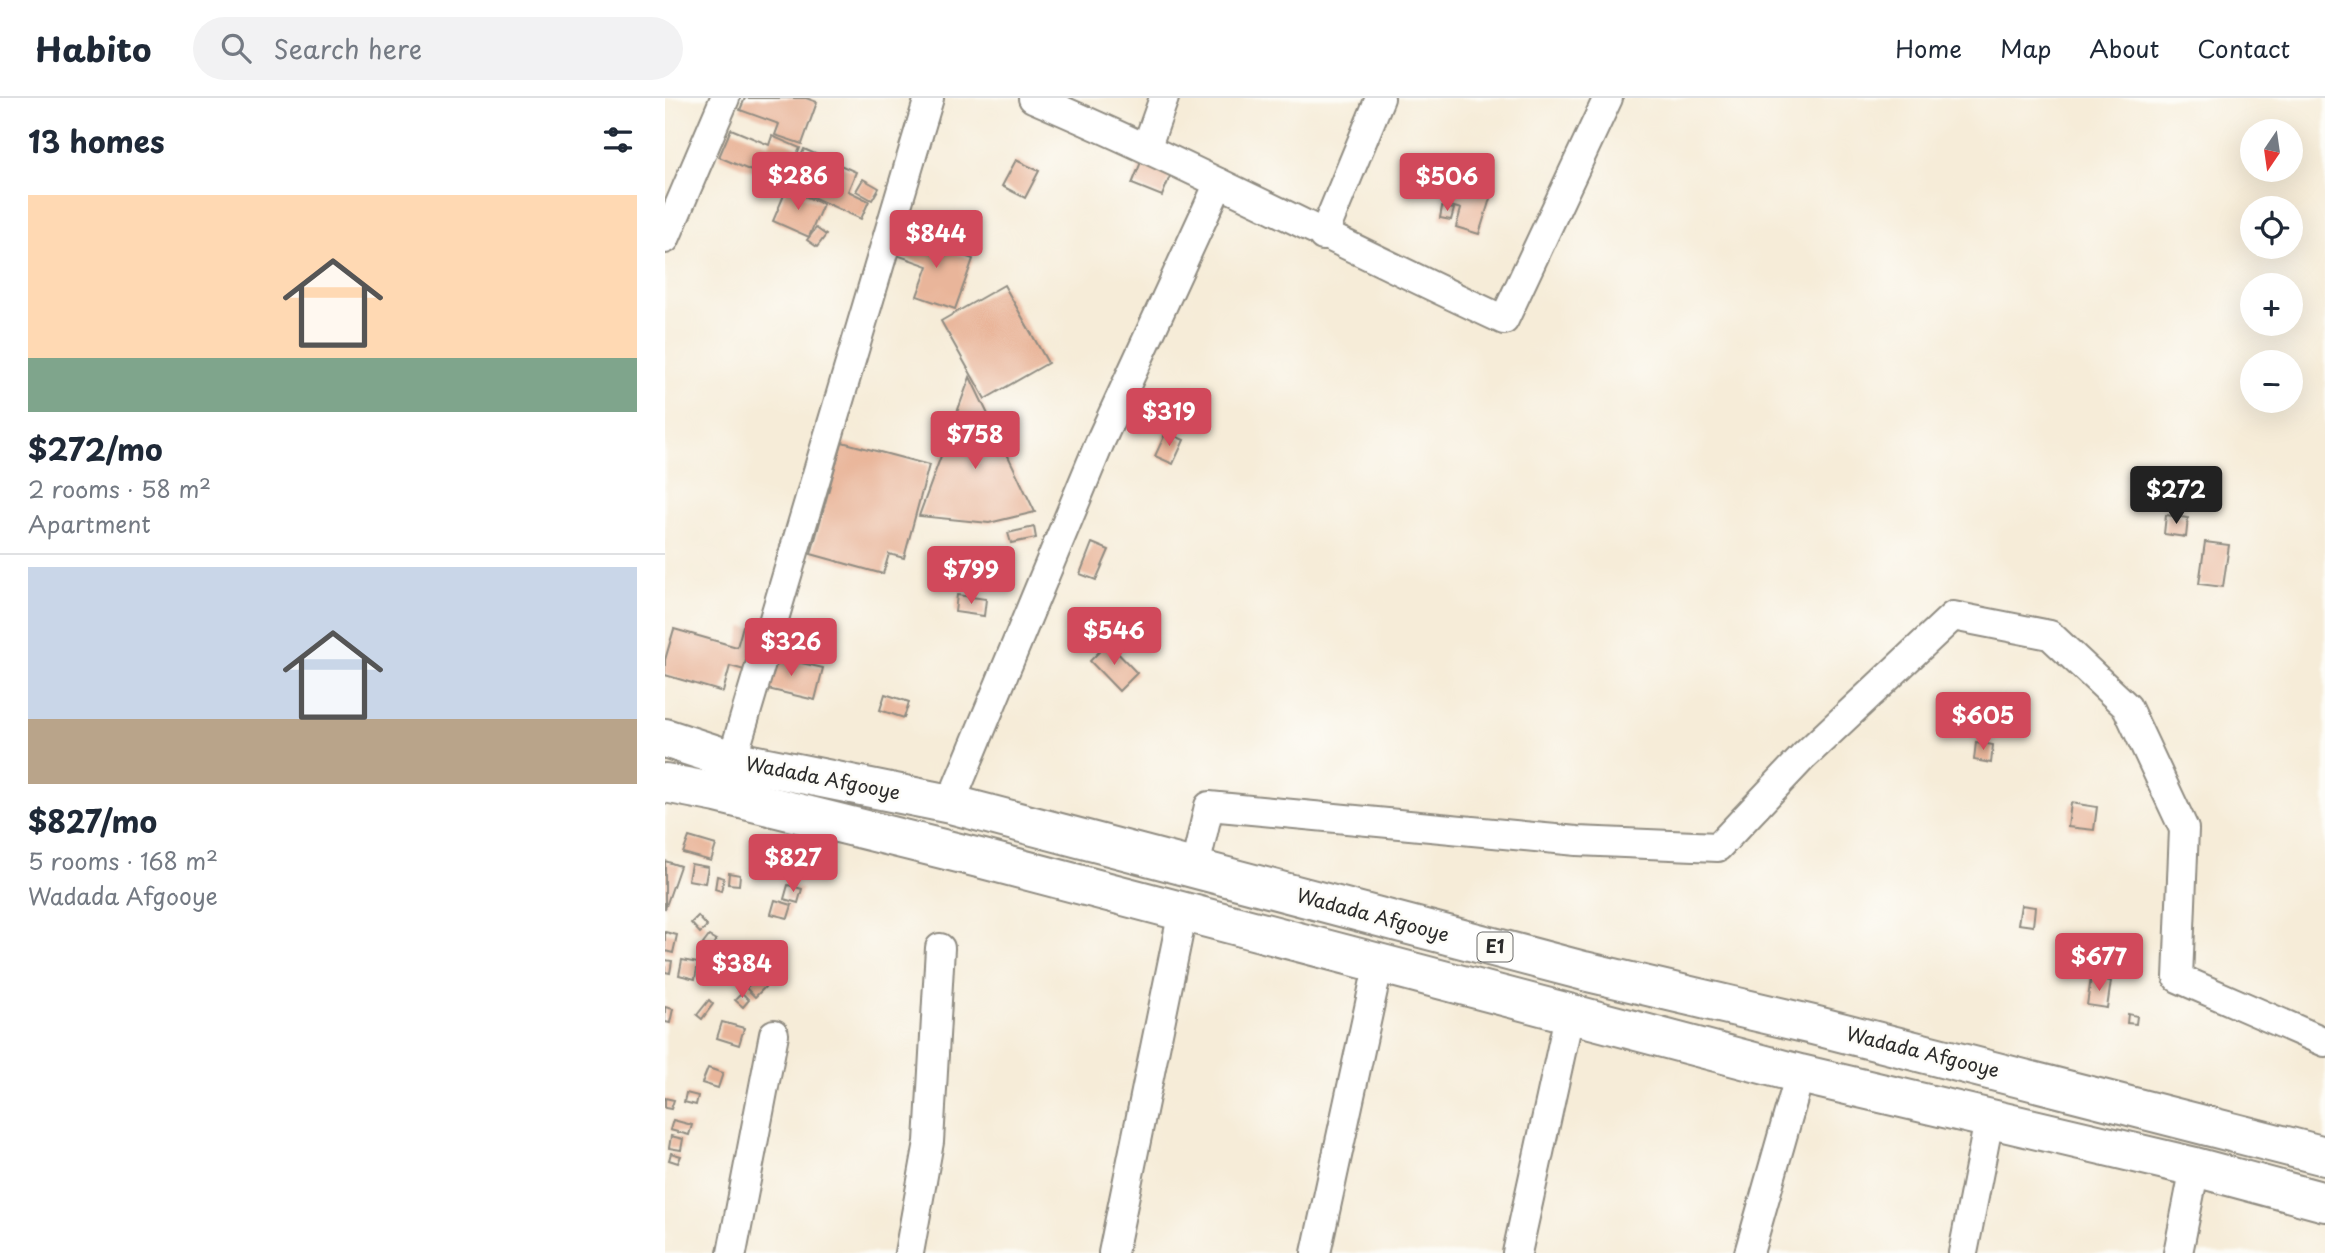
<!DOCTYPE html>
<meta charset="utf-8">
<style>
:root{--surface:#fff;--page:#f2f2f3;--text:#1f2937;--muted:#747a83;--line:#e0e1e3;--accent:#d1495b}
body{margin:0;font-family:"Playpen Sans",sans-serif;background:var(--page);color:var(--text);height:100vh;display:flex;flex-direction:column;font-size:26px;white-space:nowrap}
*{box-sizing:border-box;margin:0}
p{font-size:23px;color:var(--muted)}
.icon{flex:none;width:38px;height:38px;fill:none;stroke:currentColor;stroke-width:2;stroke-linecap:round;stroke-linejoin:round}
.map{position:relative;flex:1;overflow:hidden}
.sheet{display:flex;flex-direction:column;background:var(--surface);width:665px}
.sheet>*{flex:none}
.needle{width:46px;rotate:193deg}
.fabs{position:absolute;left:1575px;top:21px;display:grid;gap:14px}
.fabs a{display:grid;place-items:center;width:63px;height:63px;border-radius:50%;background:var(--surface);box-shadow:0 7px 28px #0002;font-size:35px}
.price{position:absolute;translate:-50% -60px;padding:0 16px;border-radius:7px;background:var(--accent);color:#fff;font-size:23px;line-height:46px;filter:drop-shadow(0 2px 4px #0008)}
.price::after{content:'';position:absolute;left:50%;top:42px;width:21px;height:16px;margin-left:-10px;background:inherit;clip-path:polygon(0 0,100% 0,50% 100%)}
.price.current{background:#222;color:#fff}
ul{padding:0;list-style:none}
li{display:grid;align-content:center;gap:14px;height:371px;padding:0 28px}
li+li{border-top:2px solid var(--line)}
li span{display:grid;place-items:center;height:217px;border-radius:0px;color:#555}
li>.icon{margin-inline-start:auto}
span .icon{width:126px;height:126px;fill:#fffc;stroke-width:1}
li b{font-size:30px}
h2{display:flex;justify-content:space-between;align-items:center;height:84px;padding:0 28px;font-size:30px}
header{display:flex;align-items:center;gap:42px;box-sizing:border-box;height:98px;padding:0 35px;background:var(--surface);border-bottom:2px solid var(--line)}
header strong{font-size:33px}
nav{display:flex;gap:38px;margin-inline-start:auto;font-size:24px}
.search{width:490px;height:63px;background:var(--page);display:flex;align-items:center;gap:18px;box-sizing:border-box;padding:0 24px;border-radius:38px;color:var(--muted);font-size:26px}
main{display:flex;flex:1;min-height:0}
.map>svg:first-child{display:block}
.building{fill:#e9b59a}
.lines{fill:none;stroke-linecap:round;stroke-linejoin:round}
.minor-casing{stroke:#908c82;stroke-width:32}
.highway-casing{stroke:#908c82;stroke-width:42}
.minor{stroke:#fff;stroke-width:28}
.highway{stroke:#fff;stroke-width:38}
.labels{text-anchor:middle;stroke-width:5;stroke-linejoin:round;paint-order:stroke}
.shield{fill:#fdfcf7;stroke:#6a6a68;stroke-width:2}
.shield-label{font-size:18px;font-weight:bold;fill:#2b2b2b}
.street-label{font-size:19px;fill:#2b2b2b;stroke:#fdfcf7}
</style>
<header>
<strong>Habito</strong>
<div class="search"><svg class="icon" aria-label="search" viewBox="0 0 24 24"><circle cx="10" cy="10" r="6"/><path d="M15 15l6 6"/></svg>Search here</div>
<nav><a>Home</a><a>Map</a><a>About</a><a>Contact</a></nav>
</header>
<main>
<section class="sheet">
<h2>13 homes<svg class="icon" aria-label="filters" viewBox="0 0 24 24"><path d="M4 7h16M4 17h16"/><circle cx="9" cy="7" r="2"/><circle cx="15" cy="17" r="2"/></svg></h2>
<ul>
<li><span style="background:linear-gradient(#ffd9b3 75%,#7fa58c 0)"><svg class="icon" aria-label="home" viewBox="0 0 24 24"><path d="M3 11l9-7 9 7M6 9v11h12V9"/></svg></span><div><b>$272/mo</b><p>2 rooms · 58 m²</p><p>Apartment</p></div></li>
<li><span style="background:linear-gradient(#c9d6e8 70%,#b9a48a 0)"><svg class="icon" aria-label="home" viewBox="0 0 24 24"><path d="M3 11l9-7 9 7M6 9v11h12V9"/></svg></span><div><b>$827/mo</b><p>5 rooms · 168 m²</p><p>Wadada Afgooye</p></div></li>
</ul>
</section>
<div class="map">
<svg width="1660" height="1155" viewBox="0 0 1660 1155">
<rect width="100%" height="100%" fill="#fdfcf7"/>
<filter id="ink" filterUnits="userSpaceOnUse"><feTurbulence type="fractalNoise" baseFrequency=".0143" numOctaves="2"/><feDisplacementMap in="SourceGraphic" scale="14" xChannelSelector="R" yChannelSelector="G"/><feConvolveMatrix kernelMatrix="1 2 1 2 8 2 1 2 1" color-interpolation-filters="sRGB"/></filter>
<filter id="wash" filterUnits="userSpaceOnUse"><feTurbulence type="fractalNoise" baseFrequency=".00686" numOctaves="4" result="noise"/><feDisplacementMap in="SourceGraphic" scale="28" xChannelSelector="R" yChannelSelector="G"/><feGaussianBlur stdDeviation="1.57" result="paint"/><feColorMatrix in="noise" values="0 0 0 0 0 0 0 0 0 0 0 0 0 0 0 0 0 1.4 0 .05"/><feComposite in="paint" operator="in"/></filter>
<g filter="url(#wash)">
<rect width="100%" height="100%" fill="#f6ecd8"/>
<g id="blocks">
<!-- building -->
<g class="building">
<path d="M80,0H141L152,4L137,46L110,37L114,26L75,12Z"/>
<path d="M66,31L104,47L107,38L135,50L119,87L54,59Z"/>
<path d="M139,51L191,74L183,93L204,103L196,121L123,88Z"/>
<path d="M478,59L508,71L497,98L467,86Z"/>
<path d="M351,62L374,73L360,100L337,88Z"/>
<path d="M788,78L828,91L814,136L791,129L796,111L779,106Z"/>
<path d="M198,81L214,90L207,102L191,93Z"/>
<path d="M122,90L158,106L144,139L108,123Z"/>
<path d="M777,109L789,111L786,122L775,120Z"/>
<path d="M151,130L161,137L152,149L142,142Z"/>
<path d="M234,135L308,161L290,211L252,198L263,168L226,155Z"/>
<path d="M339,187L383,265L320,301L276,223Z"/>
<path d="M305,279L370,414L324,425L254,418Z"/>
<path d="M501,334L519,342L508,366L490,358Z"/>
<path d="M177,344L264,367L239,460L224,456L218,476L146,456Z"/>
<path d="M1501,417L1523,420L1521,439L1499,436Z"/>
<path d="M369,429L371,440L346,445L343,435Z"/>
<path d="M1540,444L1564,447L1558,489L1534,486Z"/>
<path d="M427,445L444,452L431,482L415,476Z"/>
<path d="M292,497L321,501L319,518L290,514Z"/>
<path d="M78,528L96,533L83,573L65,568L58,594L0,577V562L9,531L72,549Z"/>
<path d="M443,545L472,575L454,593L425,563Z"/>
<path d="M102,557L158,570L150,602L94,589Z"/>
<path d="M220,596L244,604L239,620L215,612Z"/>
<path d="M1311,644L1328,647L1326,665L1309,662Z"/>
<path d="M1406,705L1432,709L1429,732L1403,729Z"/>
<path d="M24,739L51,747L46,763L18,755Z"/>
<path d="M116,743L129,746L125,761L113,758Z"/>
<path d="M0,763L15,768L0,811Z"/>
<path d="M26,766L43,769L40,785L23,782Z"/>
<path d="M64,775L75,777L74,787L63,786Z"/>
<path d="M52,778L59,780L56,793L50,791Z"/>
<path d="M123,787L137,791L133,805L119,801Z"/>
<path d="M110,802L127,807L123,820L106,816Z"/>
<path d="M1356,807L1370,809L1368,828L1353,826Z"/>
<path d="M33,818L42,828L35,835L26,825Z"/>
<path d="M0,834L12,837L8,855L0,853Z"/>
<path d="M44,838L51,842L45,851L38,846Z"/>
<path d="M0,862L7,863L5,875L0,874Z"/>
<path d="M17,862L33,865L30,881L14,877Z"/>
<path d="M98,873L107,882L90,899L81,890Z"/>
<path d="M1426,880L1446,883L1442,910L1422,907Z"/>
<path d="M77,895L84,902L78,909L70,902Z"/>
<path d="M44,902L48,906L37,921L32,917Z"/>
<path d="M0,909L8,911L5,925L0,924Z"/>
<path d="M1463,916L1472,918L1471,926L1462,925Z"/>
<path d="M57,924L79,930L74,947L52,940Z"/>
<path d="M43,970L58,975L53,990L37,985Z"/>
<path d="M21,995L33,998L31,1007L19,1004Z"/>
<path d="M0,1000L9,1002L6,1011L0,1010Z"/>
<path d="M8,1022L27,1027L24,1037L5,1032Z"/>
<path d="M6,1038L18,1041L16,1052L4,1050Z"/>
<path d="M6,1055L16,1058L13,1065L4,1062Z"/>
</g>
</g>
</g>
<g filter="url(#ink)">
<use href="#blocks" fill-opacity="0" stroke="#908c82" stroke-width="2"/>
<g class="lines">
<!-- minor casing -->
<g class="minor-casing">
<g id="minor">
<path d="M368,0C528,68 681,149 839,222L943,0"/>
<path d="M482,48L499,0"/>
<path d="M658,138L715,0"/>
<path d="M0,141L60,0"/>
<path d="M67,662L264,0"/>
<path d="M285,706L435,344L554,85"/>
<path d="M530,769L544,708L912,743L1053,749L1138,659L1288,518L1385,537L1462,609L1519,731L1513,880L1660,944"/>
<path d="M67,1155L109,936"/>
<path d="M244,1155L264,1044L275,850"/>
<path d="M448,1155L518,813"/>
<path d="M651,1155L714,864"/>
<path d="M852,1155L905,913"/>
<path d="M1084,1155L1135,976"/>
<path d="M1298,1155L1324,1022"/>
<path d="M1513,1155L1530,1069"/>
</g>
</g>
<!-- highway casing -->
<g class="highway-casing">
<g id="highway">
<path d="M0,640L67,662L285,706L919,873L1148,927L1660,1058"/>
<path d="M0,685L52,695L318,761L1135,976L1530,1069L1660,1104"/>
</g>
</g>
<!-- minor -->
<use href="#minor" class="minor"/>
<!-- highway -->
<use href="#highway" class="highway"/>
</g>
</g>
<g class="labels">
<!-- shield labels -->
<rect class="shield" x="812.5" y="834.5" width="35" height="29" rx="5"/>
<g class="shield-label">
<text x="830" y="855">E1</text>
</g>
<!-- street labels -->
<g class="street-label">
<text transform="translate(158 680) rotate(11)" y="7">Wadada Afgooye</text>
<text transform="translate(708 817) rotate(15)" y="7">Wadada Afgooye</text>
<text transform="translate(1258 954) rotate(14)" y="7">Wadada Afgooye</text>
</g>
</g>
</svg>
<div class="fabs">
<a><svg class="needle" viewBox="-14 -14 28 28"><path d="M0-13l5 13h-10z" fill="#e53935"/><path d="M0 13l5-13h-10z" fill="#747a83"/></svg></a>
<a><svg class="icon" aria-label="locate" viewBox="0 0 24 24"><circle cx="12" cy="12" r="6"/><path d="M12 2v4M12 18v4M2 12h4M18 12h4"/></svg></a>
<a>+</a>
<a>−</a>
</div>
<b class="price" style="left:133px;top:114px">$286</b>
<b class="price" style="left:782px;top:115px">$506</b>
<b class="price" style="left:271px;top:172px">$844</b>
<b class="price" style="left:504px;top:350px">$319</b>
<b class="price" style="left:310px;top:373px">$758</b>
<b class="price current" style="left:1511px;top:428px">$272</b>
<b class="price" style="left:306px;top:508px">$799</b>
<b class="price" style="left:449px;top:569px">$546</b>
<b class="price" style="left:126px;top:580px">$326</b>
<b class="price" style="left:1318px;top:654px">$605</b>
<b class="price" style="left:128px;top:796px">$827</b>
<b class="price" style="left:1434px;top:895px">$677</b>
<b class="price" style="left:77px;top:902px">$384</b>
</div>
</main>
